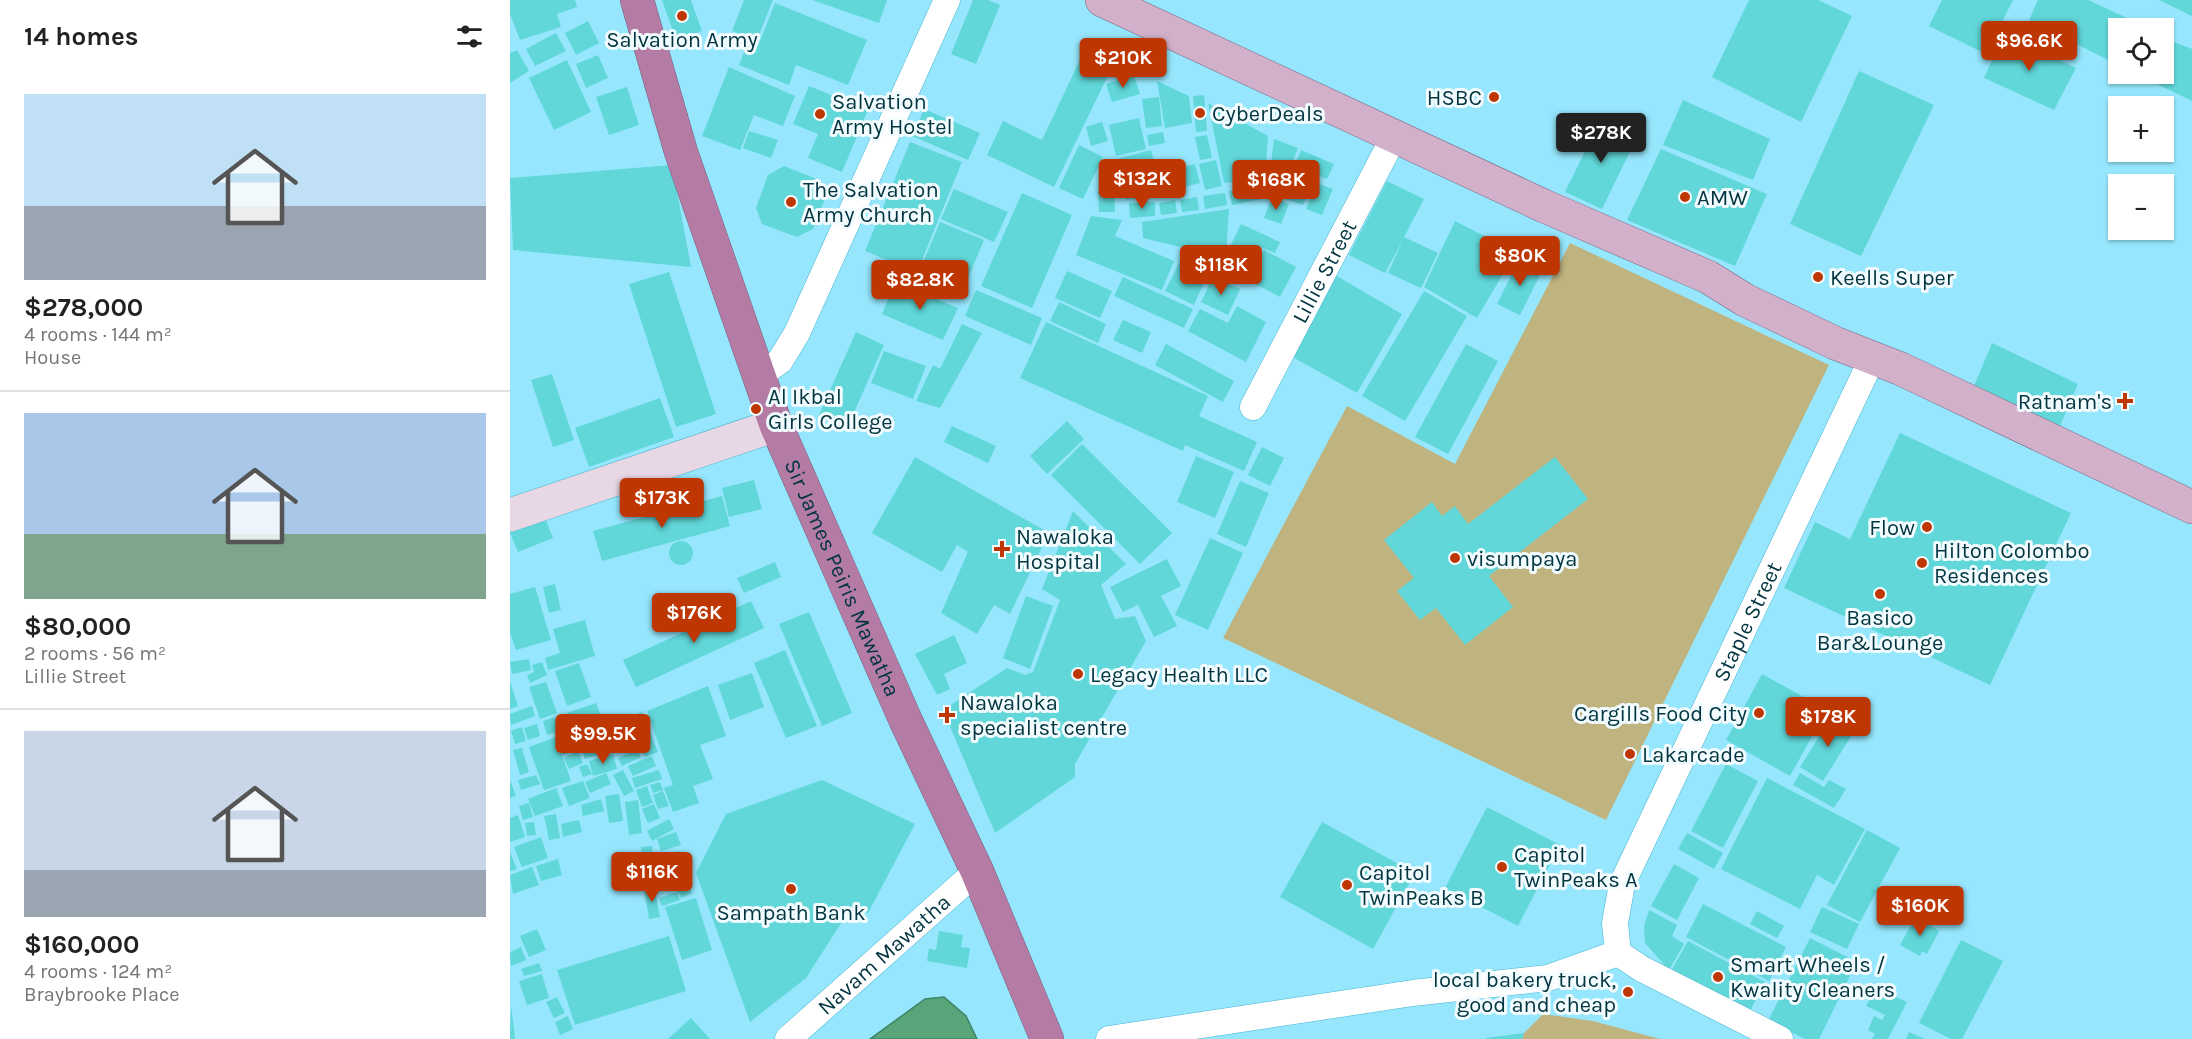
<!DOCTYPE html>
<meta charset="utf-8">
<style>
:root{--surface:#fff;--page:#f6f6f6;--text:#222;--muted:#767676;--line:#e0e0e0;--accent:#be3601}
body{margin:0;font-family:Karla,sans-serif;background:var(--page);color:var(--text);height:100vh;display:flex;flex-direction:column;font-size:22px;white-space:nowrap}
*{box-sizing:border-box;margin:0}
p{font-size:20px;color:var(--muted)}
.icon{flex:none;width:33px;height:33px;fill:none;stroke:currentColor;stroke-width:2;stroke-linecap:round;stroke-linejoin:round}
.map{position:relative;flex:1;overflow:hidden}
.details{display:flex;flex-direction:column;background:var(--surface);width:510px}
.details>*{flex:none}
.buttons{position:absolute;left:1598px;top:18px;display:grid;gap:12px}
.buttons a{display:grid;place-items:center;width:66px;height:66px;border-radius:0px;background:var(--surface);box-shadow:0 2px 4px #0004;font-size:30px}
.price{position:absolute;translate:-50% -51px;padding:0 14px;border-radius:6px;background:var(--accent);color:#fff;font-size:20px;line-height:39px;filter:drop-shadow(0 2px 3px #0008)}
.price::after{content:'';position:absolute;left:50%;top:36px;width:18px;height:14px;margin-left:-9px;background:inherit;clip-path:polygon(0 0,100% 0,50% 100%)}
.price.on{background:#222;color:#fff}
ul{padding:0;list-style:none}
li{display:grid;align-content:center;gap:12px;height:318px;padding:0 24px}
li+li{border-top:2px solid var(--line)}
li span{display:grid;place-items:center;height:186px;border-radius:0px;color:#555}
li>.icon{margin-inline-start:auto}
span .icon{width:108px;height:108px;fill:#fffc;stroke-width:1}
li b{font-size:26px}
h2{display:flex;justify-content:space-between;align-items:center;height:72px;padding:0 24px;font-size:26px}
main{display:flex;flex:1;min-height:0}
.map>svg:first-child{display:block}
.green{fill:#bfb380}
.water{fill:#57a578;stroke:#3e8367;stroke-width:1.5}
.building{fill:#61d7d9}
.lines{fill:none;stroke-linecap:round;stroke-linejoin:round}
.street-casing{stroke:#46b5d0;stroke-width:27}
.secondary-casing{stroke:#46b5d0;stroke-width:34}
.primary-casing{stroke:#766282;stroke-width:34}
.highway-casing{stroke:#766282;stroke-width:34}
.street{stroke:#fff;stroke-width:26}
.secondary{stroke:#e8d7e4;stroke-width:33}
.primary{stroke:#d2b0c9;stroke-width:33}
.highway{stroke:#b47ba5;stroke-width:33}
.poi-dot{fill:#be3601;stroke:#f2fbfe;stroke-width:2}
.labels{text-anchor:middle;stroke-width:6;stroke-linejoin:round;paint-order:stroke}
.poi-label{font-size:22px;fill:#023540;stroke:#f2fbfe;text-anchor:start}
.street-label{font-size:22px;fill:#023540;stroke:#f2fbfe}
</style>
<main>
<section class="details">
<h2>14 homes<svg class="icon" aria-label="filters" viewBox="0 0 24 24"><path d="M4 7h16M4 17h16"/><circle cx="9" cy="7" r="2"/><circle cx="15" cy="17" r="2"/></svg></h2>
<ul>
<li><span style="background:linear-gradient(#bfe0f5 60%,#9aa5b1 0)"><svg class="icon" aria-label="home" viewBox="0 0 24 24"><path d="M3 11l9-7 9 7M6 9v11h12V9"/></svg></span><div><b>$278,000</b><p>4 rooms · 144 m²</p><p>House</p></div></li>
<li><span style="background:linear-gradient(#a9c7e8 65%,#7fa58c 0)"><svg class="icon" aria-label="home" viewBox="0 0 24 24"><path d="M3 11l9-7 9 7M6 9v11h12V9"/></svg></span><div><b>$80,000</b><p>2 rooms · 56 m²</p><p>Lillie Street</p></div></li>
<li><span style="background:linear-gradient(#c9d6e8 75%,#9aa5b1 0)"><svg class="icon" aria-label="home" viewBox="0 0 24 24"><path d="M3 11l9-7 9 7M6 9v11h12V9"/></svg></span><div><b>$160,000</b><p>4 rooms · 124 m²</p><p>Braybrooke Place</p></div></li>
</ul>
</section>
<div class="map">
<svg width="1682" height="1039" viewBox="0 0 1682 1039">
<rect width="100%" height="100%" fill="#96e7fd"/>
<!-- green -->
<g class="green">
<path d="M1060,243L1319,365L1096,820L713,638L837,406L945,464Z"/>
<path d="M1033,1014L1083,1021L1150,1039H1012L1014,1033Z"/>
</g>
<!-- water -->
<path class="water" d="M434,997L456,1016L467,1039H360L415,999Z"/>
<!-- building -->
<g class="building">
<path d="M0,0H65L67,7L47,14L51,27L10,40L0,14Z"/>
<path d="M152,0H181L192,31L166,40Z"/>
<path d="M234,0H263L247,40L222,31Z"/>
<path d="M302,0H377L369,23Z"/>
<path d="M463,0H478L490,5L466,64L441,54Z"/>
<path d="M1239,0H1308L1342,16L1291,122L1202,77Z"/>
<path d="M1432,0H1503L1476,54L1419,26Z"/>
<path d="M1528,0H1578L1639,28H1608V65L1519,20Z"/>
<path d="M1649,0H1682V16Z"/>
<path d="M265,3L357,40L338,85L286,65L279,85L229,65L238,42L248,46Z"/>
<path d="M78,21L89,43L66,55L55,33Z"/>
<path d="M46,33L56,51L25,66L16,49Z"/>
<path d="M1494,34L1566,68L1544,110L1474,78Z"/>
<path d="M1659,40L1682,49V101L1641,81L1644,74H1653V54Z"/>
<path d="M576,47L605,61L544,187L477,155L493,121L532,140Z"/>
<path d="M7,50L19,71L0,83V53Z"/>
<path d="M88,55L98,78L76,88L66,64Z"/>
<path d="M57,60L81,112L44,130L19,78Z"/>
<path d="M219,67L285,96L273,126L244,115L230,150L192,136Z"/>
<path d="M1349,71L1424,105L1351,256L1280,224Z"/>
<path d="M1624,74H1639L1636,80Z"/>
<path d="M624,75L630,94L602,102L596,84Z"/>
<path d="M647,81L679,96L682,123L655,128Z"/>
<path d="M299,86L358,110L332,172L298,158L308,134L283,124Z"/>
<path d="M117,87L129,125L99,135L86,97Z"/>
<path d="M694,95L697,131L686,132L683,96Z"/>
<path d="M649,97L652,126L636,128L632,99Z"/>
<path d="M1173,100L1260,139L1243,180L1153,145Z"/>
<path d="M698,103L758,136L755,178L714,183Z"/>
<path d="M414,109L470,133L458,160L402,136Z"/>
<path d="M629,118L636,149L606,156L599,125Z"/>
<path d="M1091,119L1127,137L1092,209L1055,192Z"/>
<path d="M592,122L598,141L581,146L576,127Z"/>
<path d="M239,131L268,140L261,158L233,148Z"/>
<path d="M653,132L655,143L639,146L637,135Z"/>
<path d="M697,135L702,158L690,160L685,137Z"/>
<path d="M764,139L788,148L773,186L759,182Z"/>
<path d="M400,142L452,162L407,272L355,251Z"/>
<path d="M569,145L593,157L573,199L549,188Z"/>
<path d="M1151,149L1257,194L1225,266L1117,220Z"/>
<path d="M641,150L646,169L612,178L607,159Z"/>
<path d="M791,150L824,164L817,179L800,172L793,188L778,182Z"/>
<path d="M706,160L712,186L695,190L689,164Z"/>
<path d="M685,164L690,183L662,190L657,171Z"/>
<path d="M162,165L181,267L3,250L0,178Z"/>
<path d="M274,166L309,180L316,196L303,229L287,237L252,224L246,208L258,175Z"/>
<path d="M651,172L655,192L616,200L612,180Z"/>
<path d="M877,181L914,199L894,237L928,253L911,288L878,273L893,240L875,273L839,255Z"/>
<path d="M807,183L823,189L812,215L796,209Z"/>
<path d="M750,185L753,199L722,205L719,191Z"/>
<path d="M776,188L797,195L793,205L773,198Z"/>
<path d="M444,189L498,212L484,242L431,219Z"/>
<path d="M604,190L605,212H589L588,191Z"/>
<path d="M512,193L562,215L522,308L471,286Z"/>
<path d="M715,193L717,205L695,209L693,196Z"/>
<path d="M687,197L689,210L672,212L670,200Z"/>
<path d="M762,197L779,204L771,224L754,218Z"/>
<path d="M665,200L667,213L651,215L649,203Z"/>
<path d="M645,202V216L620,218L619,203Z"/>
<path d="M719,209L716,258L633,238L632,222Z"/>
<path d="M581,216L612,220L605,236L664,261L652,290L566,255Z"/>
<path d="M945,221L1006,252L967,318L914,287Z"/>
<path d="M430,222L474,240L455,285L411,267Z"/>
<path d="M731,224L770,242L765,253L750,247L741,265L717,253Z"/>
<path d="M754,250L786,267L770,297L738,280Z"/>
<path d="M1010,258L1033,269L1010,315L987,304Z"/>
<path d="M670,261L698,274L684,305L655,291Z"/>
<path d="M557,271L602,291L590,318L545,298Z"/>
<path d="M159,272L206,414L166,427L119,284Z"/>
<path d="M825,275L892,314L847,393L779,355Z"/>
<path d="M613,277L683,309L674,328L604,296Z"/>
<path d="M703,277L730,289L718,315L691,302Z"/>
<path d="M385,282L448,308L433,340L372,314Z"/>
<path d="M466,290L532,318L521,345L455,316Z"/>
<path d="M914,291L957,316L895,421L852,396Z"/>
<path d="M549,302L596,324L588,343L540,321Z"/>
<path d="M727,306L756,322L736,362L678,331L690,309L718,323Z"/>
<path d="M613,320L641,332L632,353L603,340Z"/>
<path d="M536,322L698,396L689,416L747,442L734,471L675,445L673,451L510,378Z"/>
<path d="M452,324L472,333L430,408L406,401L423,365L430,369Z"/>
<path d="M346,332L374,345L337,428L309,415Z"/>
<path d="M1482,343L1568,384L1550,426L1464,386Z"/>
<path d="M656,344L724,381L713,402L645,365Z"/>
<path d="M956,344L988,361L938,454L905,437Z"/>
<path d="M374,351L416,366L403,399L361,383Z"/>
<path d="M42,374L64,440L43,447L21,380Z"/>
<path d="M150,398L164,437L79,467L65,428Z"/>
<path d="M557,421L574,439L537,474L520,456Z"/>
<path d="M442,426L486,446L478,463L434,442Z"/>
<path d="M1390,433L1561,513L1480,685L1274,588L1305,522L1340,539Z"/>
<path d="M572,444L662,533L630,564L541,475Z"/>
<path d="M752,447L774,458L760,486L738,475Z"/>
<path d="M686,456L724,472L705,518L667,502Z"/>
<path d="M405,457L539,533L500,614L484,605L467,634L431,613L458,552L447,545L432,572L362,533Z"/>
<path d="M1045,457L1078,499L979,576L1003,607L955,645L926,608L910,620L887,591L904,578L874,540L922,502L932,516L945,506L958,524Z"/>
<path d="M244,480L252,509L219,517L212,488Z"/>
<path d="M730,481L759,493L736,547L707,534Z"/>
<path d="M212,496L220,526L92,561L83,531Z"/>
<path d="M31,508L43,538L8,552L0,533V520Z"/>
<path d="M563,511L616,564L591,585L605,619L625,616L636,641L565,764V777L485,833L433,710L497,668L515,675L523,672L550,600L532,589Z"/>
<path d="M700,538L733,553L698,630L665,615Z"/>
<circle cx="171" cy="553" r="12"/>
<path d="M657,559L671,586L651,596L667,626L644,637L628,605L613,612L600,587Z"/>
<path d="M265,562L271,577L234,593L227,578Z"/>
<path d="M45,584L51,610L39,613L33,587Z"/>
<path d="M25,587L41,640L6,650L0,633V594Z"/>
<path d="M516,596L543,606L520,669L493,658Z"/>
<path d="M241,601L254,628L126,687L113,660Z"/>
<path d="M299,612L342,713L312,726L269,624Z"/>
<path d="M75,620L85,656L38,670L35,658L50,653L43,629Z"/>
<path d="M444,635L457,663L434,674L440,689L427,695L405,654Z"/>
<path d="M275,650L307,726L276,738L244,663Z"/>
<path d="M19,659L21,670L2,674L0,662Z"/>
<path d="M32,662L37,675L20,683L17,675L24,672L22,665Z"/>
<path d="M69,663L81,697L57,706L45,671Z"/>
<path d="M242,673L254,707L220,720L208,685Z"/>
<path d="M1252,674L1317,710L1280,776L1216,740Z"/>
<path d="M0,682L8,706L0,709Z"/>
<path d="M36,682L47,713L30,719L19,687Z"/>
<path d="M198,686L216,736L190,745L203,779L183,786L189,803L163,812L154,788L163,785L137,711Z"/>
<path d="M86,703L92,719L63,729L57,713Z"/>
<path d="M22,706L25,716L1,725L0,714Z"/>
<path d="M132,712L148,752L135,757L119,717Z"/>
<path d="M1322,716L1345,730L1313,781L1290,767Z"/>
<path d="M45,717L50,731L37,735L33,721Z"/>
<path d="M89,722L93,734L70,742L66,731Z"/>
<path d="M27,724L30,736L18,740L14,728Z"/>
<path d="M12,727L16,741L5,744L1,731Z"/>
<path d="M122,731L128,746L110,753L104,737Z"/>
<path d="M46,737L61,781L34,790L19,747Z"/>
<path d="M60,737L64,751L53,755L48,741Z"/>
<path d="M86,742L90,754L75,759L71,747Z"/>
<path d="M12,748L19,772L10,775L3,750Z"/>
<path d="M127,749L131,757L112,766L108,758Z"/>
<path d="M68,751L73,763L59,769L54,758Z"/>
<path d="M103,754L107,769L83,776L79,761Z"/>
<path d="M142,756L146,766L123,776L118,766Z"/>
<path d="M77,764L82,774L73,777L69,767Z"/>
<path d="M1216,764L1248,781L1213,848L1181,831Z"/>
<path d="M113,770L124,791L114,796L103,775Z"/>
<path d="M149,770L152,779L125,788L122,778Z"/>
<path d="M96,773L101,784L80,793L75,782Z"/>
<path d="M1290,773L1314,787L1319,780L1336,789L1324,808L1283,785Z"/>
<path d="M26,775L30,784L11,790L8,780Z"/>
<path d="M1257,778L1355,829L1324,885L1307,875L1290,909L1211,869Z"/>
<path d="M0,780L6,796L0,798Z"/>
<path d="M312,780L405,824L358,913L342,906L296,978L240,1022L186,873L216,814Z"/>
<path d="M73,781L80,798L59,806L52,788Z"/>
<path d="M150,782L153,790L143,793L140,785Z"/>
<path d="M137,786L143,803L132,807L126,790Z"/>
<path d="M46,788L53,806L25,816L18,799Z"/>
<path d="M153,791L159,806L148,809L143,795Z"/>
<path d="M109,794L113,821L99,823L95,796Z"/>
<path d="M91,799L94,811L73,816L71,805Z"/>
<path d="M128,800L132,833L119,835L115,802Z"/>
<path d="M19,803L23,817L13,820L9,806Z"/>
<path d="M144,804L150,818L138,823L132,809Z"/>
<path d="M977,807L1050,845L1008,926L935,888Z"/>
<path d="M46,814L50,838L39,840L34,816Z"/>
<path d="M8,815L15,837L0,842V818Z"/>
<path d="M159,819L164,829L142,841L137,831Z"/>
<path d="M69,820L72,832L53,837L51,824Z"/>
<path d="M24,822L26,835L17,836L15,823Z"/>
<path d="M812,822L905,873L863,949L770,897Z"/>
<path d="M1357,830L1390,848L1350,922L1317,905Z"/>
<path d="M166,832L171,845L151,851L147,839Z"/>
<path d="M1177,833L1213,853L1204,869L1168,849Z"/>
<path d="M31,837L38,858L12,867L4,847Z"/>
<path d="M142,846L143,860L132,861L131,847Z"/>
<path d="M169,851L172,866L149,870L145,855Z"/>
<path d="M0,852L7,869L0,871Z"/>
<path d="M48,859L52,875L31,881L26,866Z"/>
<path d="M143,864L145,881L136,882L134,865Z"/>
<path d="M1164,864L1189,878L1167,920L1141,906Z"/>
<path d="M22,867L29,885L3,894L0,875Z"/>
<path d="M171,869L172,879L149,883L147,873Z"/>
<path d="M176,879L182,893L171,898L165,884Z"/>
<path d="M144,886L150,917L139,919L134,888Z"/>
<path d="M167,892L170,900L152,906L149,898Z"/>
<path d="M186,898L202,950L172,960L155,907Z"/>
<path d="M1193,904L1276,947L1259,981L1176,937Z"/>
<path d="M1312,907L1349,924L1337,949L1300,932Z"/>
<path d="M1139,910L1167,925L1162,936L1174,944L1159,970L1135,943L1134,926Z"/>
<path d="M1247,911L1274,926L1267,938L1240,924Z"/>
<path d="M1406,916L1429,931L1417,954L1412,951L1410,956L1390,945Z"/>
<path d="M27,929L36,950L19,957L10,936Z"/>
<path d="M429,931L453,935L451,947L460,948L457,968L417,961L419,949L426,950Z"/>
<path d="M159,936L176,991L65,1025L47,970Z"/>
<path d="M1300,938L1347,962L1309,1039H1295L1258,1021Z"/>
<path d="M1451,940L1493,961L1452,1039H1441L1409,1023Z"/>
<path d="M1178,941L1255,982L1239,1013L1161,971Z"/>
<path d="M11,947L16,960L1,966L0,952Z"/>
<path d="M29,963L32,971L14,976L11,969Z"/>
<path d="M32,974L39,998L17,1005L9,981Z"/>
<path d="M1366,988L1397,1002L1378,1039H1362L1365,1034L1358,1030L1364,1016L1372,1020L1375,1015L1356,1006Z"/>
<path d="M47,997L55,1013L44,1018L36,1002Z"/>
<path d="M1,1005L5,1039H0Z"/>
<path d="M58,1016L63,1029L50,1035L45,1022Z"/>
<path d="M181,1018L200,1039H158Z"/>
<path d="M1399,1032L1415,1039H1396Z"/>
<path d="M1014,1033L1012,1039H976V1038Z"/>
</g>
<g class="lines">
<!-- street casing -->
<g class="street-casing">
<g id="street">
<path d="M249,376L270,361L287,333L437,0"/>
<path id="s1" d="M743,407L885,135"/>
<path id="s2" d="M278,1039L467,871"/>
<path d="M599,1039L903,993L1038,978L1108,953"/>
<path id="s3" d="M1270,1039L1132,969L1108,953L1105,923L1112,884L1362,359"/>
</g>
</g>
<!-- secondary casing -->
<g class="secondary-casing">
<path id="secondary" d="M0,515L266,425"/>
</g>
<!-- primary casing -->
<g class="primary-casing">
<path id="primary" d="M592,0L1034,206L1198,277L1235,300L1325,343L1391,369L1682,507"/>
</g>
<!-- highway casing -->
<g class="highway-casing">
<g id="highway">
<path id="s4" d="M127,0L171,152L266,425L395,719L467,871L537,1039"/>
</g>
</g>
<!-- street -->
<use href="#street" class="street"/>
<!-- secondary -->
<use href="#secondary" class="secondary"/>
<!-- primary -->
<use href="#primary" class="primary"/>
<!-- highway -->
<use href="#highway" class="highway"/>
</g>
<!-- markers -->
<g class="poi-dot">
<circle cx="172" cy="16" r="6"/>
<circle cx="984" cy="97" r="6"/>
<circle cx="690" cy="113" r="6"/>
<circle cx="310" cy="114" r="6"/>
<circle cx="1175" cy="197" r="6"/>
<circle cx="281" cy="202" r="6"/>
<circle cx="1308" cy="277" r="6"/>
<path d="M1612 392h6v6h6v6h-6v6h-6v-6h-6v-6h6z"/>
<circle cx="246" cy="409" r="6"/>
<circle cx="1417" cy="527" r="6"/>
<path d="M489 540h6v6h6v6h-6v6h-6v-6h-6v-6h6z"/>
<circle cx="945" cy="558" r="6"/>
<circle cx="1412" cy="563" r="6"/>
<circle cx="1370" cy="594" r="6"/>
<circle cx="568" cy="674" r="6"/>
<circle cx="1249" cy="713" r="6"/>
<path d="M434 706h6v6h6v6h-6v6h-6v-6h-6v-6h6z"/>
<circle cx="1120" cy="754" r="6"/>
<circle cx="992" cy="867" r="6"/>
<circle cx="837" cy="885" r="6"/>
<circle cx="281" cy="889" r="6"/>
<circle cx="1208" cy="977" r="6"/>
<circle cx="1118" cy="992" r="6"/>
</g>
<g class="labels">
<!-- poi labels -->
<g class="poi-label">
<text x="172" y="47" text-anchor="middle">Salvation Army</text>
<text x="972" y="105" text-anchor="end">HSBC</text>
<text x="322" y="109">Salvation<tspan x="322" dy="25">Army Hostel</tspan></text>
<text x="702" y="121">CyberDeals</text>
<text x="293" y="197">The Salvation<tspan x="293" dy="25">Army Church</tspan></text>
<text x="1187" y="205">AMW</text>
<text x="1320" y="285">Keells Super</text>
<text x="258" y="404">Al Ikbal<tspan x="258" dy="25">Girls College</tspan></text>
<text x="1602" y="409" text-anchor="end">Ratnam's</text>
<text x="1405" y="535" text-anchor="end">Flow</text>
<text x="506" y="544">Nawaloka<tspan x="506" dy="25">Hospital</tspan></text>
<text x="1424" y="558">Hilton Colombo<tspan x="1424" dy="25">Residences</tspan></text>
<text x="957" y="566">visumpaya</text>
<text x="1370" y="625" text-anchor="middle">Basico<tspan x="1370" dy="25">Bar&amp;Lounge</tspan></text>
<text x="580" y="682">Legacy Health LLC</text>
<text x="450" y="710">Nawaloka<tspan x="450" dy="25">specialist centre</tspan></text>
<text x="1237" y="721" text-anchor="end">Cargills Food City</text>
<text x="1132" y="762">Lakarcade</text>
<text x="1004" y="862">Capitol<tspan x="1004" dy="25">TwinPeaks A</tspan></text>
<text x="849" y="880">Capitol<tspan x="849" dy="25">TwinPeaks B</tspan></text>
<text x="281" y="920" text-anchor="middle">Sampath Bank</text>
<text x="1220" y="972">Smart Wheels /<tspan x="1220" dy="25">Kwality Cleaners</tspan></text>
<text x="1106" y="987" text-anchor="end">local bakery truck,<tspan x="1106" dy="25">good and cheap</tspan></text>
</g>
<!-- street labels -->
<g class="street-label">
<text dy="8" stroke="none"><textPath href="#s1" startOffset="153">Lillie Street</textPath></text>
<text dy="8" stroke="none"><textPath href="#s4" startOffset="614">Sir James Peiris Mawatha</textPath></text>
<text dy="8" stroke="none"><textPath href="#s3" startOffset="544">Staple Street</textPath></text>
<text dy="8" stroke="none"><textPath href="#s2" startOffset="128">Navam Mawatha</textPath></text>
</g>
</g>
</svg>
<div class="buttons">
<a><svg class="icon" aria-label="locate" viewBox="0 0 24 24"><circle cx="12" cy="12" r="6"/><path d="M12 2v4M12 18v4M2 12h4M18 12h4"/></svg></a>
<a>+</a>
<a>−</a>
</div>
<b class="price" style="left:1519px;top:72px">$96.6K</b>
<b class="price" style="left:613px;top:89px">$210K</b>
<b class="price on" style="left:1091px;top:164px">$278K</b>
<b class="price" style="left:632px;top:210px">$132K</b>
<b class="price" style="left:766px;top:211px">$168K</b>
<b class="price" style="left:1010px;top:287px">$80K</b>
<b class="price" style="left:711px;top:296px">$118K</b>
<b class="price" style="left:410px;top:311px">$82.8K</b>
<b class="price" style="left:152px;top:529px">$173K</b>
<b class="price" style="left:184px;top:644px">$176K</b>
<b class="price" style="left:1318px;top:748px">$178K</b>
<b class="price" style="left:93px;top:765px">$99.5K</b>
<b class="price" style="left:142px;top:903px">$116K</b>
<b class="price" style="left:1410px;top:937px">$160K</b>
</div>
</main>
